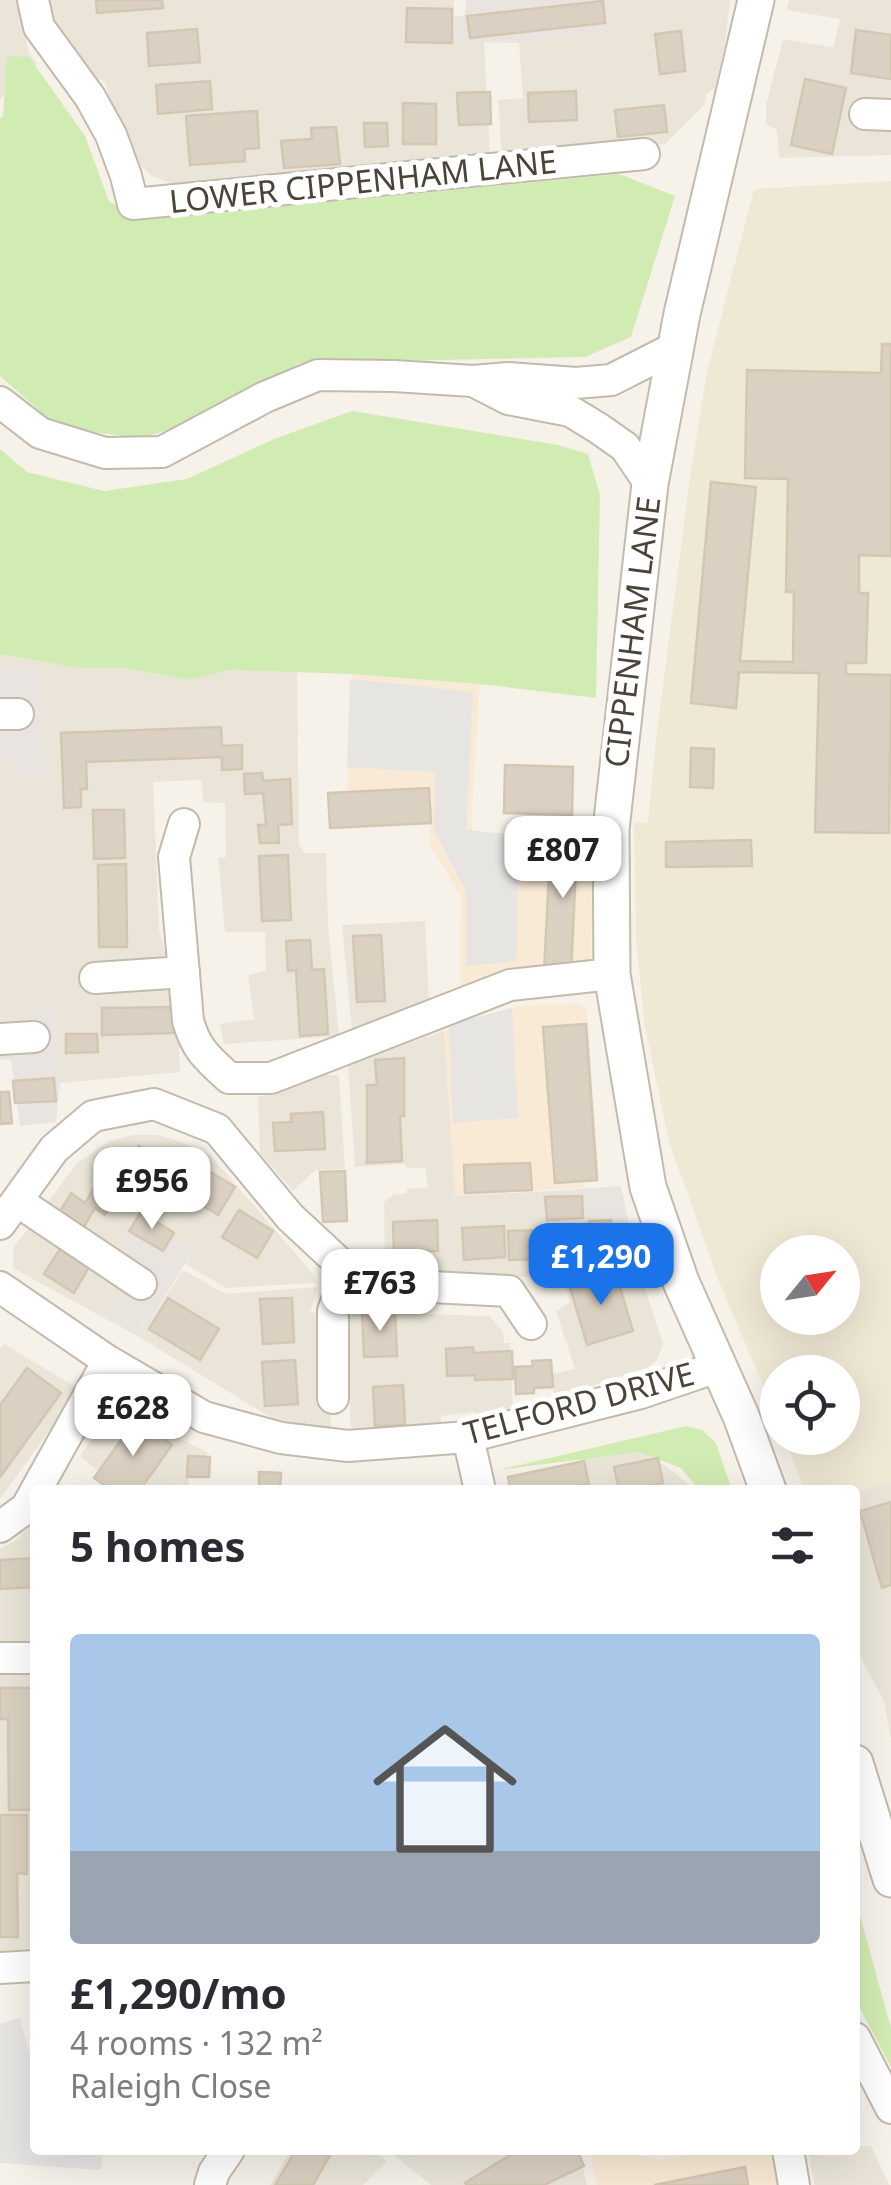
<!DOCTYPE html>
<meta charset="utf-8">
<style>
:root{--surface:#fff;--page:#f2f2f3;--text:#2b2b33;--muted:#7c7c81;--accent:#1a73e8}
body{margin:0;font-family:"Noto Sans",sans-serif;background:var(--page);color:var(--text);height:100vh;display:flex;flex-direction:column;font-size:38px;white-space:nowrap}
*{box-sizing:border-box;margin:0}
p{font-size:32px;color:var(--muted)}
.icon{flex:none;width:55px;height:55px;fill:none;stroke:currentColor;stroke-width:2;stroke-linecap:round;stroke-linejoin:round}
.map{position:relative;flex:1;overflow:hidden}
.drawer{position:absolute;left:30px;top:1485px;width:830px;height:670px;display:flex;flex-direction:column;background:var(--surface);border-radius:10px;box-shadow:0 10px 40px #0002}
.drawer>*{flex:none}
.needle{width:65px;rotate:60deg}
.buttons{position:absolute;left:760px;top:1235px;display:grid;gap:20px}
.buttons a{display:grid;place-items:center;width:100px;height:100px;border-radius:50%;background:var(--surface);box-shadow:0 10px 40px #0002;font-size:50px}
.price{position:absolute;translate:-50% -85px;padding:0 22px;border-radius:20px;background:#fff;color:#222;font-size:32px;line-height:65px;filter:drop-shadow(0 2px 5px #0008)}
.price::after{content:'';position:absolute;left:50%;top:60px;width:30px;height:22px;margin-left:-15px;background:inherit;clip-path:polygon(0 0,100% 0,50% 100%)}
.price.active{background:var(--accent);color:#fff}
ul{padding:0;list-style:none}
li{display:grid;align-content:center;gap:20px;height:530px;padding:0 40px}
li span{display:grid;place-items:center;height:310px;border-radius:10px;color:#555}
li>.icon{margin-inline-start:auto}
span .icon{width:180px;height:180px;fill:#fffc;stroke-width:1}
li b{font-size:42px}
h2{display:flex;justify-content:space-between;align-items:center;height:120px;padding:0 40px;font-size:42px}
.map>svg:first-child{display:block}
.residential{fill:#eae5d8}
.commercial{fill:#f8ead5}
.industrial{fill:#e9e4df}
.education{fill:#efe8d4;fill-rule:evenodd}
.green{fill:#d1ecb2}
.parking{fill:#e7e5e2}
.building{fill:#dbd1c2;stroke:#d4c7b2;stroke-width:2.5}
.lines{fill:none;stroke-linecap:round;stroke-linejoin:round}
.minor-casing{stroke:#c2bbac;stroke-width:34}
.tertiary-casing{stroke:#c2bbac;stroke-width:39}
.minor{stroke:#fff;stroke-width:30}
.tertiary{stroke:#fff;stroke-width:35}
.labels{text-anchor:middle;stroke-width:10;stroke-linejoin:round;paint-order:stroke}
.street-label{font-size:32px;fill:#4b4338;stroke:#fff}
</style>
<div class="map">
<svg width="891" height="2185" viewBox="0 0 891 2185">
<rect width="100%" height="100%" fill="#f6f2ea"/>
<!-- residential -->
<g class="residential">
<path d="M0,0H17L29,53L37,64L0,99Z"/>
<path d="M48,0H454L453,42H484L490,154L486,161L176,185L152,176L135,161L123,139L105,82L95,76L64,44L54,29Z"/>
<path d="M605,0H730L725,44L715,88L706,94L705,104L665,144L502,158L498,100L523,98L519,43L605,31Z"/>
<path d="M789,0H891V155L779,158L777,130L766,124V105L783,39L833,47L840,19L787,10Z"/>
<path d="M0,654L77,668H123L189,680L227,670L297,672L299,847H302L303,853H326L328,925L339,1036L224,1044L220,1024L254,1019L248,975L266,971L265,932H225L218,858L226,857L225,803L203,802L202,780L153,782L159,930L177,998L180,1072L60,1083L56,1010L32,1035L0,1038V759L11,758L40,669L5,672V664H0Z"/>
<path d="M425,921L429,1003L355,1034L352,1030L342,925Z"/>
<path d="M444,1031L455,1196L550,1191V1199L541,1200L545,1275L503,1279L385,1271L384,1202L393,1195L407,1193V1189L428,1187L425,1168H406L405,1164L355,1167L348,1064Z"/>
<path d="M319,1075H339L345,1169L315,1170L293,1191L260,1153L258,1097L268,1095V1090Z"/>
<path d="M134,1135H157L173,1139L210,1155L314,1275L316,1283L226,1288L185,1264L194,1250L139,1216L115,1251L40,1213L77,1163L110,1141Z"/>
<path d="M29,1228L117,1280L121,1295L104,1318L13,1268V1247Z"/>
<path d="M638,1265L663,1345L657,1360L646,1368L554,1398L552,1374L575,1369L556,1311L570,1302L564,1281L586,1270L613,1269L619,1271Z"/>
<path d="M183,1270L225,1294L318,1287L310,1311L329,1319L331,1430L275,1420L136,1335L146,1318L151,1320Z"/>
<path d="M367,1307L425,1314L490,1316L503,1332L504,1343H510L513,1410L479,1417L474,1412L441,1416V1426L351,1431L346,1326L354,1312Z"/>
<path d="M4,1344L74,1386L73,1398L0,1499V1349Z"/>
<path d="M116,1412L126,1413L207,1452V1458L190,1457L188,1490H121L80,1456L109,1415Z"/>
<path d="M638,1448L672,1471L695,1490H587L580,1458Z"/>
<path d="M891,1481V1739L884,1701L855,1646V1492Z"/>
<path d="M31,1525L35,1528V1950L0,1951V1549L18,1539Z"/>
<path d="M855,2146H871L889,2185H815L807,2150H855Z"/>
<path d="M291,2150H373L387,2162L363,2185H270Z"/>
<path d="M388,2150H579L587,2185H431Z"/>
</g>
<!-- commercial -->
<g class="commercial">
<path d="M352,674L480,684L471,823L474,840L482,846L530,850L532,830L592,831L591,966L460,992L461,897L430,845V792H347Z"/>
<path d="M579,1003L587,1010L599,1181L584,1182V1187L455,1196L444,1031L522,1005Z"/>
<path d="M590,2150H623L631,2154L662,2160L711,2150H771L779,2185H597Z"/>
</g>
<!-- industrial -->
<g class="industrial">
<path d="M466,0H605V31L519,43L453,42L454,17L465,15Z"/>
<path d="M0,664H5V672L40,669L46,778L14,780L11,758L0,759Z"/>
<path d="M30,1008L56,1009L60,1083L56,1122L20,1126L11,1060L0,1059V1038L32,1035Z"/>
<path d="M621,1186L636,1258L621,1263L608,1260L587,1263L561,1276L545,1275L541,1199H550V1191Z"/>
<path d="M40,1213L115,1251L139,1215L194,1249L150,1321L145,1318L136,1335L104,1318L121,1295L116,1280L29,1228Z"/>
</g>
<!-- education -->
<path class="education" d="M891,181V1481L855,1492V1490H804L785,1438H842V1372H778L777,1418L719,1282L669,1142L645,1027L636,938L634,822L648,823L656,740L690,477L707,372L754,189ZM778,1252H842V1318H778Z"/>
<!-- green -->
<g class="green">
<path d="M7,56L29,57L85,136L109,201L141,220L619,174L675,196L631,337L585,357L300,363L207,416L144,438L59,428L0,376V118L3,116Z"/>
<path d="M352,411L558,445L588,454L600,495L596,698L480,684L352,674L228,670L189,680L123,668H77L0,654V449L27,472L104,491L187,479L274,439Z"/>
<path d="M686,1426L702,1430L716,1443L732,1490H699L681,1468L639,1452L498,1470Z"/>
<path d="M855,1898L891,2028V2067L855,1999Z"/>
</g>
<!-- parking -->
<g class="parking">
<path d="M350,679L473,692L466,830L519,835L516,961L466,966V891L434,830L435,772L347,767Z"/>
<path d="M512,1008L518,1118L453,1123L449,1024Z"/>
<path d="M20,2018L35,2075V2150H103L101,2170L0,2163V2024Z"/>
</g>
<!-- building -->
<g class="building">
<path d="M96,0H162L163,8L97,13Z"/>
<path d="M603,1L605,23L470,38L467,16Z"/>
<path d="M407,8L452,9V43L406,42Z"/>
<path d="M197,29L200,62L149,66L147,33Z"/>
<path d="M856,30L891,35V79L851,73Z"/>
<path d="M681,31L685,71L660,74L655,34Z"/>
<path d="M805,79L846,88L832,154L791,145Z"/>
<path d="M210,81L212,109L158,114L156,85Z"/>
<path d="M576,91L577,120L529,122L528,93Z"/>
<path d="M490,92L491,124L459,125L457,93Z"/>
<path d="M403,103L436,104V144H403Z"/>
<path d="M664,105L667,132L618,137L615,110Z"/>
<path d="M257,111L259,148L244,149L245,161L190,165L186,116Z"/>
<path d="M364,123H387L388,146L365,147Z"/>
<path d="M336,127L340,164L284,168L281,141L312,139L311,128Z"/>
<path d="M882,344H891V556L859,555V593H868L866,663H846V674L891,675L889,833L815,832L819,673L739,672L736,708L691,703L711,482L756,487L740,661L793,662L794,592H786L788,479L745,478L747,370L881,373Z"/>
<path d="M221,727L222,746L242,745V769L222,770V757L86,762L87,789H81V807L64,808L61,733Z"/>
<path d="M691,748L714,749L713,788L690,787Z"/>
<path d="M505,765L573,767L572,815L504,813Z"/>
<path d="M262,773L263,781L290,779L292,824L278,825L279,843H260L258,825H266L263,793L245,794L244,774Z"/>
<path d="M429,788L431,823L330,828L328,793Z"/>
<path d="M93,810H124L125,858L94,859Z"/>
<path d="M551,836L589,838L587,865H576L571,974L544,972Z"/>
<path d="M751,840L752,866L666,867V842Z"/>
<path d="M288,855L291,920L262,921L259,856Z"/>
<path d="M126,864L127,947H99L98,865Z"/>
<path d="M381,935L385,1001L357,1002L353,936Z"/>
<path d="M310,940L312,970L324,969L328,1034L300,1036L296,970L288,971L286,941Z"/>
<path d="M174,1007V1033L102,1035V1008Z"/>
<path d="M586,1024L597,1180L555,1183L543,1027Z"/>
<path d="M66,1034H97L98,1052L66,1053Z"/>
<path d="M404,1058V1116H400L402,1161L367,1163V1085H377L375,1060Z"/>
<path d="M54,1078L56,1101L15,1103L13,1081Z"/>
<path d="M0,1092H9L12,1123L0,1124Z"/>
<path d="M323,1112L325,1149L275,1151L273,1123L291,1122V1114Z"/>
<path d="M139,1146L184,1173L167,1200L123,1173Z"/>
<path d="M530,1163L532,1190L465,1193L464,1165Z"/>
<path d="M200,1166L235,1187L218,1215L184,1194Z"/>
<path d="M345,1171L347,1221L323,1222L320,1172Z"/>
<path d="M98,1182L118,1194L105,1215L95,1208L79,1235L55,1220L71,1193L85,1203Z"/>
<path d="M582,1196L583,1218L547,1220L545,1197Z"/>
<path d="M239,1210L273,1231L257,1258L222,1237Z"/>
<path d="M141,1212L174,1233L163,1251L129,1231Z"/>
<path d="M437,1220L438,1251L394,1253L393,1222Z"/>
<path d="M611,1220L613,1258L591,1259L589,1221Z"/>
<path d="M504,1226L505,1257L464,1260L462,1228Z"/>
<path d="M541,1230L543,1259L509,1260L508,1231Z"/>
<path d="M60,1249L89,1267L74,1293L44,1274Z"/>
<path d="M615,1271L633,1331L587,1345L569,1284Z"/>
<path d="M168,1298L219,1329L200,1360L149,1329Z"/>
<path d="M292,1298L294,1342L263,1344L260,1299Z"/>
<path d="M395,1311L397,1356L364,1357L362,1313Z"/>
<path d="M473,1347L474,1353L512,1351L513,1379L475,1380V1375L447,1376L446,1349Z"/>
<path d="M295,1360L298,1404L265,1406L262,1362Z"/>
<path d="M551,1360L553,1387L534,1388V1393L516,1394L515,1367L533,1366L532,1361Z"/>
<path d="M27,1368L61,1393L0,1477V1405Z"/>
<path d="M403,1385L405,1425L375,1426L373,1387Z"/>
<path d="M136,1419L172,1445L140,1490H111L94,1478Z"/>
<path d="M188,1456L210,1457L209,1477H187Z"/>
<path d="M658,1458L663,1483L631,1490H619L614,1467Z"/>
<path d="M584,1461L589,1484L560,1490H510L508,1477Z"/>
<path d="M259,1472L281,1473L280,1490H259Z"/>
<path d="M891,1502V1585L882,1588L860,1511Z"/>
<path d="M35,1558V1587L0,1589V1560Z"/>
<path d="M0,1688H35V1810H9L8,1719H0Z"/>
<path d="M0,1815H27V1874L17,1873L18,1937H0Z"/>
<path d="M296,2150H333L313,2185H275Z"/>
<path d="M518,2150H577L584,2166L544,2185H467L465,2183Z"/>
<path d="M745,2167L748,2185H654Z"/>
</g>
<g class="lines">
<!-- minor casing -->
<g class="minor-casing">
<g id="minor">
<path d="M33,0L39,27L90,97L111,135L126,176L133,204L644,154"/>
<path d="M865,114L891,115"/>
<path d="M473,381L508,399L570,411L598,428L625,447L650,484"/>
<path d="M0,402L40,433L105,453L162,452L265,397L318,375L394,376L473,381L508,378L576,383L611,380L676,347"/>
<path d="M0,714H18"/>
<path d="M184,824L174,857L188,1021C196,1049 207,1058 229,1078H271L510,985L612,974"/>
<path d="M95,978L184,972"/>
<path d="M0,1039L34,1037"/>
<path d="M17,1201L141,1284"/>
<path d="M0,1224L54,1149L93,1116L154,1104L217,1129L290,1217L348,1271L392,1285L509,1291L531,1324"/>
<path d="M0,1287L108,1361L204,1417L281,1438L348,1446L468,1437L641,1393L720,1366"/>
<path d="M333,1398V1311L348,1271"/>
<path d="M468,1437L480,1490"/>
<path d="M36,1490L108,1361"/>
<path d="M0,1527L26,1508L35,1492"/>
<path d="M0,1658H35"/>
<path d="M0,1968L35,1966"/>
<path d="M855,2038L891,2108"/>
<path d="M788,2150L794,2185"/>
<path d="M210,2185L214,2172L229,2150"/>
</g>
</g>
<!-- tertiary casing -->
<g class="tertiary-casing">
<g id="tertiary">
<path d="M756,0L682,314L650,484L611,829L612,974L648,1187L681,1282L741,1416L768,1490"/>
<path d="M855,1763L891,1879"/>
</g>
</g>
<!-- minor -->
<use href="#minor" class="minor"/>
<!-- tertiary -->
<use href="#tertiary" class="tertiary"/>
</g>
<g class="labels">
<!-- street labels -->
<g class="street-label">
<text transform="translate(363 182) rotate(-6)" y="11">LOWER CIPPENHAM LANE</text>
<text transform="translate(633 632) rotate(-83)" y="11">CIPPENHAM LANE</text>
<text transform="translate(579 1404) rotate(-15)" y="11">TELFORD DRIVE</text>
</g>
</g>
</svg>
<div class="buttons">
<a><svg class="needle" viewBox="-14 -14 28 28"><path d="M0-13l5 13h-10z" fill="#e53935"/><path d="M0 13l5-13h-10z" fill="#7c7c81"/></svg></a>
<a><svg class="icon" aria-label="locate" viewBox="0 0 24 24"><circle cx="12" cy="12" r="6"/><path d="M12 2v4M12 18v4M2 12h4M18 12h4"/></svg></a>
</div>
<b class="price" style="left:563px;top:901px">£807</b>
<b class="price" style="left:152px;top:1232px">£956</b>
<b class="price active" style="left:601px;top:1308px">£1,290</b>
<b class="price" style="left:380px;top:1334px">£763</b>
<b class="price" style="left:133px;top:1459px">£628</b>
<section class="drawer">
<h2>5 homes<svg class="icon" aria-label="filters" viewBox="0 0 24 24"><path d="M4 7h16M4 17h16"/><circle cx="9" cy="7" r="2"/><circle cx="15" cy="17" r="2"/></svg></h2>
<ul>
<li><span style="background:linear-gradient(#a9c7e8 70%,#9aa5b1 0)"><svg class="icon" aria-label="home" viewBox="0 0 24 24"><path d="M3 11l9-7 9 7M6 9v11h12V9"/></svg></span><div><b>£1,290/mo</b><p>4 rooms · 132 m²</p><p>Raleigh Close</p></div></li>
</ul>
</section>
</div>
